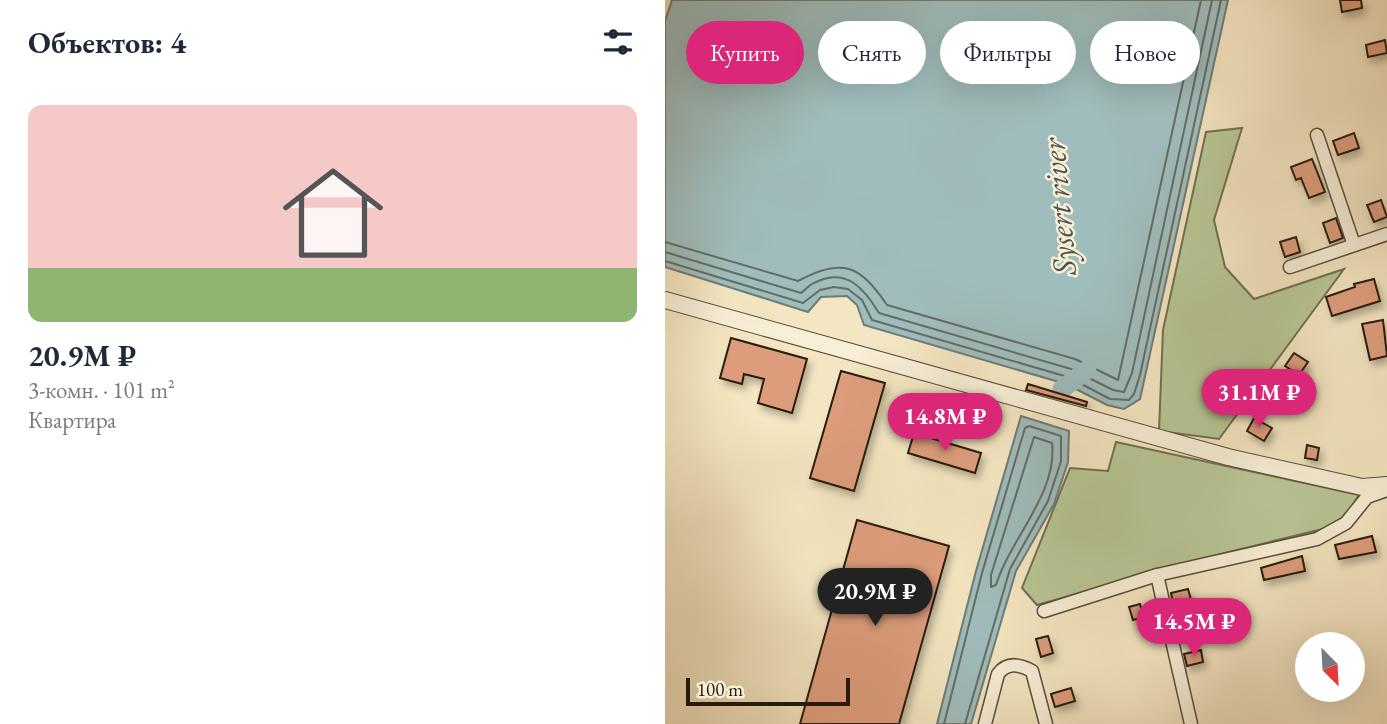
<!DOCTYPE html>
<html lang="ru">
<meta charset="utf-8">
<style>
:root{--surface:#fff;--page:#f6f6f7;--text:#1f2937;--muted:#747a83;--line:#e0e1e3;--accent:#db2777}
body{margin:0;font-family:"EB Garamond",serif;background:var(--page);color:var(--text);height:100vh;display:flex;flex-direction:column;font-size:26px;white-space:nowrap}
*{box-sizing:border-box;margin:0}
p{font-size:23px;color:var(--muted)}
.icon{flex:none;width:38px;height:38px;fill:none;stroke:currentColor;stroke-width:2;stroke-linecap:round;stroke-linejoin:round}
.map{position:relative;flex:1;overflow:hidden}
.sheet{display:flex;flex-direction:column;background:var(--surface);width:665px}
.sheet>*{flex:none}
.hud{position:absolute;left:21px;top:21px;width:595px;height:63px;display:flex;gap:14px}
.needle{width:46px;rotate:156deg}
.controls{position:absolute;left:630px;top:632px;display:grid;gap:14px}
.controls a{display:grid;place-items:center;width:70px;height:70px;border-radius:50%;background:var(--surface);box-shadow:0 7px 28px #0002;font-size:35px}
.scale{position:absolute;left:21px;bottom:18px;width:164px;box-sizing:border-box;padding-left:7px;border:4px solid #281a0f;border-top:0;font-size:19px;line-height:24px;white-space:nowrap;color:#281a0f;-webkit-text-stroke:5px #f8efd7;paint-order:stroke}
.price{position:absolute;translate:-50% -60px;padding:0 16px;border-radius:24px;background:var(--accent);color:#fff;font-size:23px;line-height:46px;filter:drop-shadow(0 2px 4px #0008)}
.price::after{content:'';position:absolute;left:50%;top:42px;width:21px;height:16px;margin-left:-10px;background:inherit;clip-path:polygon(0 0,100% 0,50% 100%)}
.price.on{background:#222;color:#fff}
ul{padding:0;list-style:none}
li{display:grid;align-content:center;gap:14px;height:371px;padding:0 28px}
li+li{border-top:2px solid var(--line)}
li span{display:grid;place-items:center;height:217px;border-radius:14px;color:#555}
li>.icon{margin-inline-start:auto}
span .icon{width:126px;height:126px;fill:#fffc;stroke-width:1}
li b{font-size:30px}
h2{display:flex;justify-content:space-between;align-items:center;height:84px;padding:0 28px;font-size:30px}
.chip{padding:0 24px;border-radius:32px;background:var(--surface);box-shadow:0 7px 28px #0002;font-size:24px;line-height:63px}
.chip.on{background:var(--accent);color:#fff}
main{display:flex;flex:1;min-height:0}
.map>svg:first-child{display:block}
.green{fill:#b8c695;stroke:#707052;stroke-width:2}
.water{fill:#9fbdbd;stroke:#6f7c77;stroke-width:2}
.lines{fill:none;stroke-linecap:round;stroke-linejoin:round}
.shore{stroke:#646c66;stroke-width:2}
.river{stroke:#9fbdbd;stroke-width:19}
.building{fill:#dd9d7b;stroke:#281a0f;stroke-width:2;filter:url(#shadow)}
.minor-casing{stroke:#5b4d3c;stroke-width:15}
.tertiary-casing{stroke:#5b4d3c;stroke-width:18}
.minor{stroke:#f8efd7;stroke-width:12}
.tertiary{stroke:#f8efd7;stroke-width:16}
.labels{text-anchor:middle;stroke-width:5;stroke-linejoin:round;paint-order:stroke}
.water-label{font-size:33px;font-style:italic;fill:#52534c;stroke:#f8efd7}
</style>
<main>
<section class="sheet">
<h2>Объектов: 4<svg class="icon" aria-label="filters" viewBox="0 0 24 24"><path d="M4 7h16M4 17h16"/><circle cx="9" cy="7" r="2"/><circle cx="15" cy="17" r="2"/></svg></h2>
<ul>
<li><span style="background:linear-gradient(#f6c9c9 75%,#8fb573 0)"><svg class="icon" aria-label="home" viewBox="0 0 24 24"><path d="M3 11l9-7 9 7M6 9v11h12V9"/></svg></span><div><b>20.9M ₽</b><p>3-комн. · 101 m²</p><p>Квартира</p></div></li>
</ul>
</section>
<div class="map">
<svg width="722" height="724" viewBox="0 0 722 724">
<defs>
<filter id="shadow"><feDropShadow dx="3.5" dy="5.5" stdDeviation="3.5" flood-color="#0004"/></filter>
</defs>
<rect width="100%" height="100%" fill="#f4e6c2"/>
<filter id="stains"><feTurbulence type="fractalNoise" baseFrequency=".00286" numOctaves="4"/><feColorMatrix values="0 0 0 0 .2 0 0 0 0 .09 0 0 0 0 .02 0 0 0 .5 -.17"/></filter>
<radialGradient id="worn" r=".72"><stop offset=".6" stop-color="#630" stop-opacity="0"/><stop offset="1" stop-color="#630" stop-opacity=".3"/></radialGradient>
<!-- green -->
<g class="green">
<path d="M577,128L549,220L560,267L589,299L679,269L554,439L494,431L498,330L541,132Z"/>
<path d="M451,442L694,495L683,513L666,527L535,559L372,605L357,588L405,468L443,471Z"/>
</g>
<!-- water -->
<g class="water">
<path d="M7,0H563L475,399L459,409L442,405L401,384L199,325L192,305L182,296L156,297L143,312L0,267V21Z"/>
<path d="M356,416L404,431L403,462L389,504L351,571L306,724H272L311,571Z"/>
</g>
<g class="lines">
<!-- shore -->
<g class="shore">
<path d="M0,242L133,281C177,257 195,265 222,305L410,359L453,380L536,0"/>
<path d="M0,252L136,293C140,290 144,285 149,283C182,266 200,290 214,313L406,369L448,390L459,392L467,373L547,0"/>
<path d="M0,261L138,303L155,290L169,287L183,289L197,300L207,320L403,377L445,399L464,400L469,394L475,375L556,0"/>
<path d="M369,437L387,443C393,493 345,539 331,585L326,587V575Z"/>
<path d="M279,724L317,573L360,428L364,426L396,436V461L383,501L345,569L300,724"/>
</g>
<!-- river -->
<path class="river" d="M397,389L422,370"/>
</g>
<!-- building -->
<g class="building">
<path d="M675,0H696L697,8L677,12Z"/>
<path d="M720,40L722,53L703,57L701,45Z"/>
<path d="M689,133L694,148L673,155L668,141Z"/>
<path d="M647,159L660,192L644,198L636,178L631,180L626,167Z"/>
<path d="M716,200L722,217L709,222L702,205Z"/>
<path d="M671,218L678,238L665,243L658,223Z"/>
<path d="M631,237L635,252L620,257L615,242Z"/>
<path d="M709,279L715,301L667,316L661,297L690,287L689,284Z"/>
<path d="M718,320L722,356L705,360L697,324Z"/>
<path d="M66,338L142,359L127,413L93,403L99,379L79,374L77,384L55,378Z"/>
<path d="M629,353L643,362L634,375L620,366Z"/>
<path d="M176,371L220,383L189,491L145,478Z"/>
<path d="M612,383L627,391L619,405L604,397Z"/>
<path d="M363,384L422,402L421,406L361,390Z"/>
<path d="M589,418L607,428L599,441L582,431Z"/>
<path d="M249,433L316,453L310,473L243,453Z"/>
<path d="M642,445L654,448L652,460L640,458Z"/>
<path d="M192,520L284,546L234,724H135Z"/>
<path d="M707,536L711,552L674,559L670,545Z"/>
<path d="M637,556L640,571L599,580L596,568Z"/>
<path d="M523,589L527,603L509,608L506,593Z"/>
<path d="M475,604L479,617L468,620L464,607Z"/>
<path d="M383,636L388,653L376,657L371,639Z"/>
<path d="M536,650L538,662L522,666L519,654Z"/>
<path d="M406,688L410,701L390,707L386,694Z"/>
</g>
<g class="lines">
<!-- minor casing -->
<g class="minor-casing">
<g id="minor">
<path d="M652,135L689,245"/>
<path d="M625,267L722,234"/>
<path d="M492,575L526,724"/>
<path d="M379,611L492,575L652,539L681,523L702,497L722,490"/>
<path d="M320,724L333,674C342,662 354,664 367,671L381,724"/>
</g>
</g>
<!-- tertiary casing -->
<g class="tertiary-casing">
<path id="tertiary" d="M0,300L563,457L697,487L722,485"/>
</g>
<!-- minor -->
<use href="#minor" class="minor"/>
<!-- tertiary -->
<use href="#tertiary" class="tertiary"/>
</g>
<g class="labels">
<!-- water labels -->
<g class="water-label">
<text transform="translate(393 207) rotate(-95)" y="12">Sysert river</text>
</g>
</g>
<rect width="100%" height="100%" filter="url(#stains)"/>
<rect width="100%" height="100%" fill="url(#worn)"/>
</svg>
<div class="controls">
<a><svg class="needle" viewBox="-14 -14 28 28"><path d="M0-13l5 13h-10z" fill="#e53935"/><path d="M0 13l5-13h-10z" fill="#747a83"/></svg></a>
</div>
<div class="scale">100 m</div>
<b class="price" style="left:594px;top:429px">31.1M ₽</b>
<b class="price" style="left:280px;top:453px">14.8M ₽</b>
<b class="price on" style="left:210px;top:628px">20.9M ₽</b>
<b class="price" style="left:529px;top:658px">14.5M ₽</b>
<div class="hud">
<a class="chip on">Купить</a>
<a class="chip">Снять</a>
<a class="chip">Фильтры</a>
<a class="chip">Новое</a>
</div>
</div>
</main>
